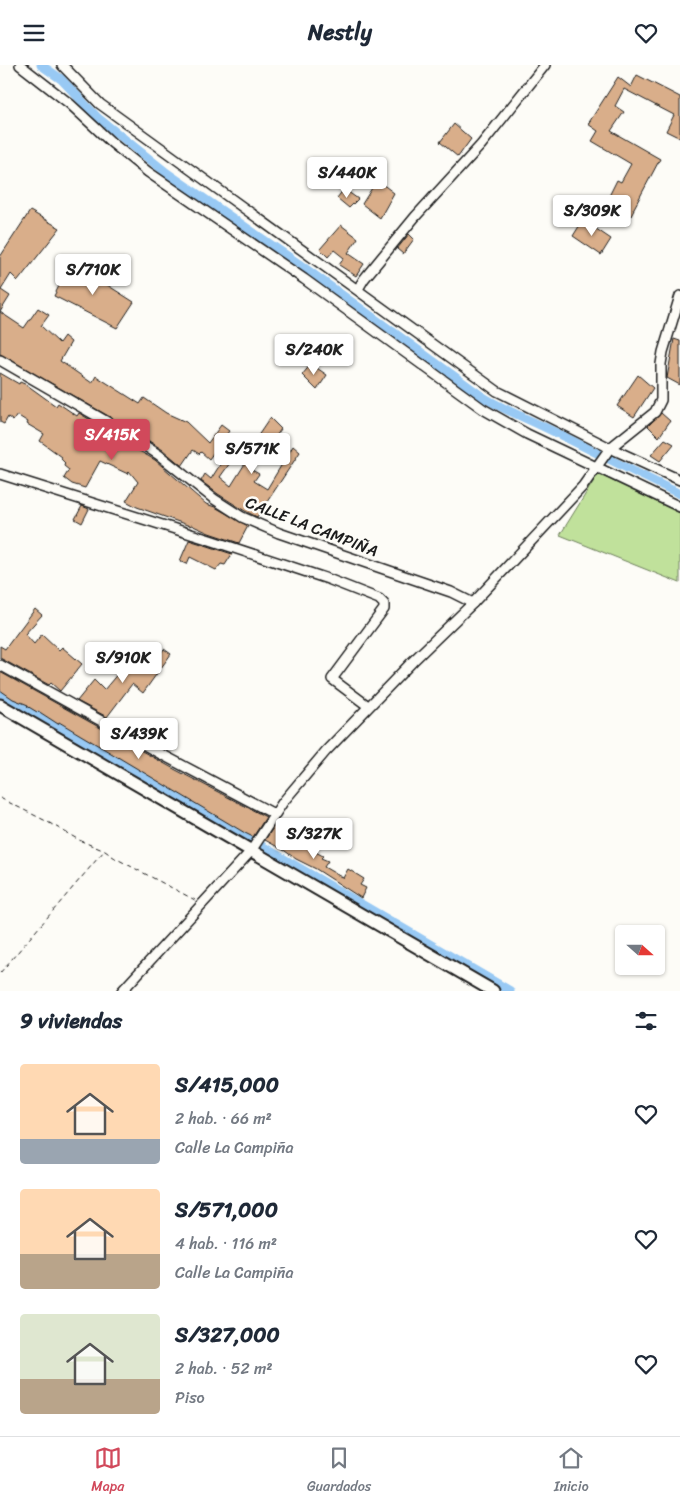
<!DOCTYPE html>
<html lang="es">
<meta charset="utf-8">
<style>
:root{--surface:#fff;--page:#f2f2f3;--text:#1f2937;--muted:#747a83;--line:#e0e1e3;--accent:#d1495b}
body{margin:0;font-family:Sriracha,sans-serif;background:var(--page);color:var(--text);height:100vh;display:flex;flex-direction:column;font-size:19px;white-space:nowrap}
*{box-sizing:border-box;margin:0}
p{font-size:16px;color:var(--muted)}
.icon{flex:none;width:28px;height:28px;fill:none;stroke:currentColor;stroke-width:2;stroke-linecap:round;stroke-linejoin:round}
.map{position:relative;height:926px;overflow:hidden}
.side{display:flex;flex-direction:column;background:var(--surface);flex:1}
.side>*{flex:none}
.needle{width:32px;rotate:111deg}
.controls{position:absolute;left:615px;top:860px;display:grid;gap:10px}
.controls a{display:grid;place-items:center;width:50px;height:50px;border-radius:5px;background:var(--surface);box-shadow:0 1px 4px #0004;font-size:25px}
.price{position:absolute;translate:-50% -42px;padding:0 11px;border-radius:5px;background:#fff;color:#222;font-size:16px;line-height:32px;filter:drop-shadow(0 1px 2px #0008)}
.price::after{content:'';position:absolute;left:50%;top:30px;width:15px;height:11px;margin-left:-8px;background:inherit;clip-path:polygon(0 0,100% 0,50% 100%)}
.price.active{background:var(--accent);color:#fff}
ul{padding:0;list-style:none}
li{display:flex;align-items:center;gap:15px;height:125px;padding:0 20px}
li span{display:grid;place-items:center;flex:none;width:140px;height:100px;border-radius:5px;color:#555}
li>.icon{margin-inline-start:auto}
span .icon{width:60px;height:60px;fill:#fffc;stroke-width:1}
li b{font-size:21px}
h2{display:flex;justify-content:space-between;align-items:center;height:60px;padding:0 20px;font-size:21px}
header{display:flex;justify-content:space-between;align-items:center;height:65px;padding:0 20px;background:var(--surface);font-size:22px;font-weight:700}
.tab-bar{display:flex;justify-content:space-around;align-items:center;height:70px;border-top:1px solid var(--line);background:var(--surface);font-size:14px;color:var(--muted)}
.tab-bar a{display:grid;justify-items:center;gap:2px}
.tab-bar .active{color:var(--accent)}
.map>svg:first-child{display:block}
.green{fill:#c0e19b;stroke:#6e7e5c}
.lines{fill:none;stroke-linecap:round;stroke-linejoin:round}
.canal{stroke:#98c9f4;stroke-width:9}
.building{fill:#d9ae8a;stroke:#1c1c1c}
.minor-casing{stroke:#1c1c1c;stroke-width:12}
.major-casing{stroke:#1c1c1c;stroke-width:15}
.path{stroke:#1c1c1c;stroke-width:1;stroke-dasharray:5 4;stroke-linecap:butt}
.minor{stroke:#fdfcf7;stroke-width:9}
.major{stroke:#fdfcf7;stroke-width:11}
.labels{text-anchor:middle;stroke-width:5;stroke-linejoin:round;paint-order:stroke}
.street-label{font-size:16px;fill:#1c1c1c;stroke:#fdfcf7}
</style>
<header><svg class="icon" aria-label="menu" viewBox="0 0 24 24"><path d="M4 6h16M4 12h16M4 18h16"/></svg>Nestly<svg class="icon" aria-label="heart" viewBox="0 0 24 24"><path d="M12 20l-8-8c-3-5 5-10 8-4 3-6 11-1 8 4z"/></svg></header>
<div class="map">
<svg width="680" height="926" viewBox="0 0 680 926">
<rect width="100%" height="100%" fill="#fdfcf7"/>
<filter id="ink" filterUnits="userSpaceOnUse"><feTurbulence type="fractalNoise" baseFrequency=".02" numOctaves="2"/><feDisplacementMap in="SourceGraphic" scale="10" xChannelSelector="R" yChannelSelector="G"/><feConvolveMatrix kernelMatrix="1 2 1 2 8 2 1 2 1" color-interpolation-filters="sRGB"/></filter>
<g filter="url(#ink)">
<!-- green -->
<path class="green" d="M598,409L680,448V518L560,470Z"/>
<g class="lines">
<!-- canal -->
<g class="canal">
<path d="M41,0L61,14L98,53L167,108L299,199L480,330C500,343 521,351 542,361C588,383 633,407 680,429"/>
<path d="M0,628L510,926"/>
</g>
</g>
<!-- building -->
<g class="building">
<path d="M637,10L680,32V73L666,66L674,50L624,24L615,41L624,47L611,66L660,94L633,145H634L631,151L606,137L617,115L621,117L631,99L592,76L598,66L588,59L618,12L631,22Z"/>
<path d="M454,59L471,74L458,92L440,77Z"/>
<path d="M377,115L394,128L380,153L362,139Z"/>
<path d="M344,124L358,134L349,143L337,133Z"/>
<path d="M30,146L60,163L18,216L11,209L1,225L10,231L0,247L24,263L38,243L49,250L41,261L59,278L64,271L71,277L60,296L92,318L96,311L140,339L144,333L166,348L186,357L208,378L221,360L229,366L209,394L201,387L199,389L193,385L182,401L163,385L124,360L0,289V192Z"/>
<path d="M583,155L611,174L601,190L573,171Z"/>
<path d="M341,160L358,173L348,188L364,199L356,211L339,200L344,193L334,185L328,192L320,184Z"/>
<path d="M409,169L414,174L403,189L397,184Z"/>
<path d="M71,197L134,237L117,263L54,231Z"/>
<path d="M674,274L680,276V320L667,313Z"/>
<path d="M311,299L327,310L317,325L302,310Z"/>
<path d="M0,308L19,319L20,317L27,320L56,341L58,338L77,351L79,348L97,359L96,361L113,371L155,395L206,439L215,442L248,461L239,478L209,468L191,460L190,461L137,442L126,436L138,417L129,406L128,409L100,396L85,423L72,419L64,413L69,405L64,401L65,398L61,394L62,392L40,376L44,369L27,359L28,357L17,350L13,356L8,352L4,359L0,357Z"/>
<path d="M638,310L653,323L634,352L617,341Z"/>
<path d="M661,348L670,356L659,372L648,361Z"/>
<path d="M270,353L281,364L252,405L259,409L254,416L267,424L293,381L300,387L257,452L245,446L218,429L201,416L205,409L211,414L223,395L230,398L220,412L231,421L251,389L249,384Z"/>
<path d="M665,374L674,379L660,396L651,390Z"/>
<path d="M82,441L89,444L82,458L75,454Z"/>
<path d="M189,475L208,481L232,489L225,500L221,499L216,505L190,492L187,499L180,496Z"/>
<path d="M35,544L42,550L25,569L34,579L42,569L59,585L62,582L82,599L60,626L51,618L49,620L0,593V581L5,584Z"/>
<path d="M164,584L171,589L143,628L132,619L107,652L77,636L94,615L104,625L119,607L120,608L135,589L146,600L154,590L158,592Z"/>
<path d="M0,607L176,705L266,752L253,772L245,768L59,657L58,659L38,646L37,647L27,641L28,640L13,634L0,625Z"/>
<path d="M277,757L290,766L285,774L302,784L306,776L314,780L312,785L323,791L321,793L328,796L324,802L343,813L348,804L364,814L360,820L366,823L361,833L316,804L296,794L285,786L265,775Z"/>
</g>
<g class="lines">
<!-- minor casing -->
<g class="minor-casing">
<g id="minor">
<path d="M20,0L70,39L112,78L148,107L304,214L483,344L527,369L680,442"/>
<path d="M62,0L100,39L497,326L610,383L680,415"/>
<path d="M358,224L364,214L415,152L481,80L545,0"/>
<path d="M0,295L121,365L159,390L214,434L242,452L279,468L451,527L473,538"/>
<path d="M0,409L210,475L328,514L379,534L384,539V544L332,614L368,641"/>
<path d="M0,600L161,689L274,749"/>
<path d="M122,926L251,786L283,737L326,686L413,596L473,538L583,421L610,383L655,347L661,335V299L663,287L680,231"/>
</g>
</g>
<!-- major casing -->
<g class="major-casing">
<path id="major" d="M0,640L493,926"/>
</g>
<!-- path -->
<g class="path">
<path d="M0,733L46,756L79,775L105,786L115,793L195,835"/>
<path d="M0,908L104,786"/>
</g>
<!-- minor -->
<use href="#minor" class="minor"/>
<!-- major -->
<use href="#major" class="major"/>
</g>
</g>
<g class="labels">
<!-- street labels -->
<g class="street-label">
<text transform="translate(312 461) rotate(21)" y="6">CALLE LA CAMPIÑA</text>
</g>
</g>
</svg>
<div class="controls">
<a><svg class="needle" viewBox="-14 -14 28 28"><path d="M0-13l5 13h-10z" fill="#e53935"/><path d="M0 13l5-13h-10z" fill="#747a83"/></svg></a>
</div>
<b class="price" style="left:347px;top:134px">S/440K</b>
<b class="price" style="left:592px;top:172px">S/309K</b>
<b class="price" style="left:93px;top:231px">S/710K</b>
<b class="price" style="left:314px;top:311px">S/240K</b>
<b class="price active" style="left:112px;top:396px">S/415K</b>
<b class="price" style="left:252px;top:410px">S/571K</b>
<b class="price" style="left:123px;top:619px">S/910K</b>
<b class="price" style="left:139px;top:695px">S/439K</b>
<b class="price" style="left:314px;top:795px">S/327K</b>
</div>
<section class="side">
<h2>9 viviendas<svg class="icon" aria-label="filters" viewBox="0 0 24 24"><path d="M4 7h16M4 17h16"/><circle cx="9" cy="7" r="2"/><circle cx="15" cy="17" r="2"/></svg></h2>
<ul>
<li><span style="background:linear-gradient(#ffd9b3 75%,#9aa5b1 0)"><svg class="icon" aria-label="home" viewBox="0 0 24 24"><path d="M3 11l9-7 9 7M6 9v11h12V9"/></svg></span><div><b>S/415,000</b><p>2 hab. · 66 m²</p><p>Calle La Campiña</p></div><svg class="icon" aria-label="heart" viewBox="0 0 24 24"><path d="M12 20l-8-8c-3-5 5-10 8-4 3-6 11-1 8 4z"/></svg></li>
<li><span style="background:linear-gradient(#ffd9b3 65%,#b9a48a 0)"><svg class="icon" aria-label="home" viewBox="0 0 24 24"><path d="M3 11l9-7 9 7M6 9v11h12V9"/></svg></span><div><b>S/571,000</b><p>4 hab. · 116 m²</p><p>Calle La Campiña</p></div><svg class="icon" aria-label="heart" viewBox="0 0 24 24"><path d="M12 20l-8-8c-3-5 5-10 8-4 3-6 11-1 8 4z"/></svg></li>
<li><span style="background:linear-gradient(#dfe7d0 65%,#b9a48a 0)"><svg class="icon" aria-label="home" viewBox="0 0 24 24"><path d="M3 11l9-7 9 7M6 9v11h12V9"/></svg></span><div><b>S/327,000</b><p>2 hab. · 52 m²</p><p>Piso</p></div><svg class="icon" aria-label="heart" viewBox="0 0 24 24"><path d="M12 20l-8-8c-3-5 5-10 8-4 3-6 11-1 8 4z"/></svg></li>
</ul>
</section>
<nav class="tab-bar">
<a class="active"><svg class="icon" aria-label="map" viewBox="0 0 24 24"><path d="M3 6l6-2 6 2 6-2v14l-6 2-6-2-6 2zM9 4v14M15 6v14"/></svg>Mapa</a>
<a><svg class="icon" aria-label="saved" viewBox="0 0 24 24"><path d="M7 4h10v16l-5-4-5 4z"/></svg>Guardados</a>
<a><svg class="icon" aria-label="home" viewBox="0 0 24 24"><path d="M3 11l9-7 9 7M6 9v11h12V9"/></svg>Inicio</a>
</nav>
